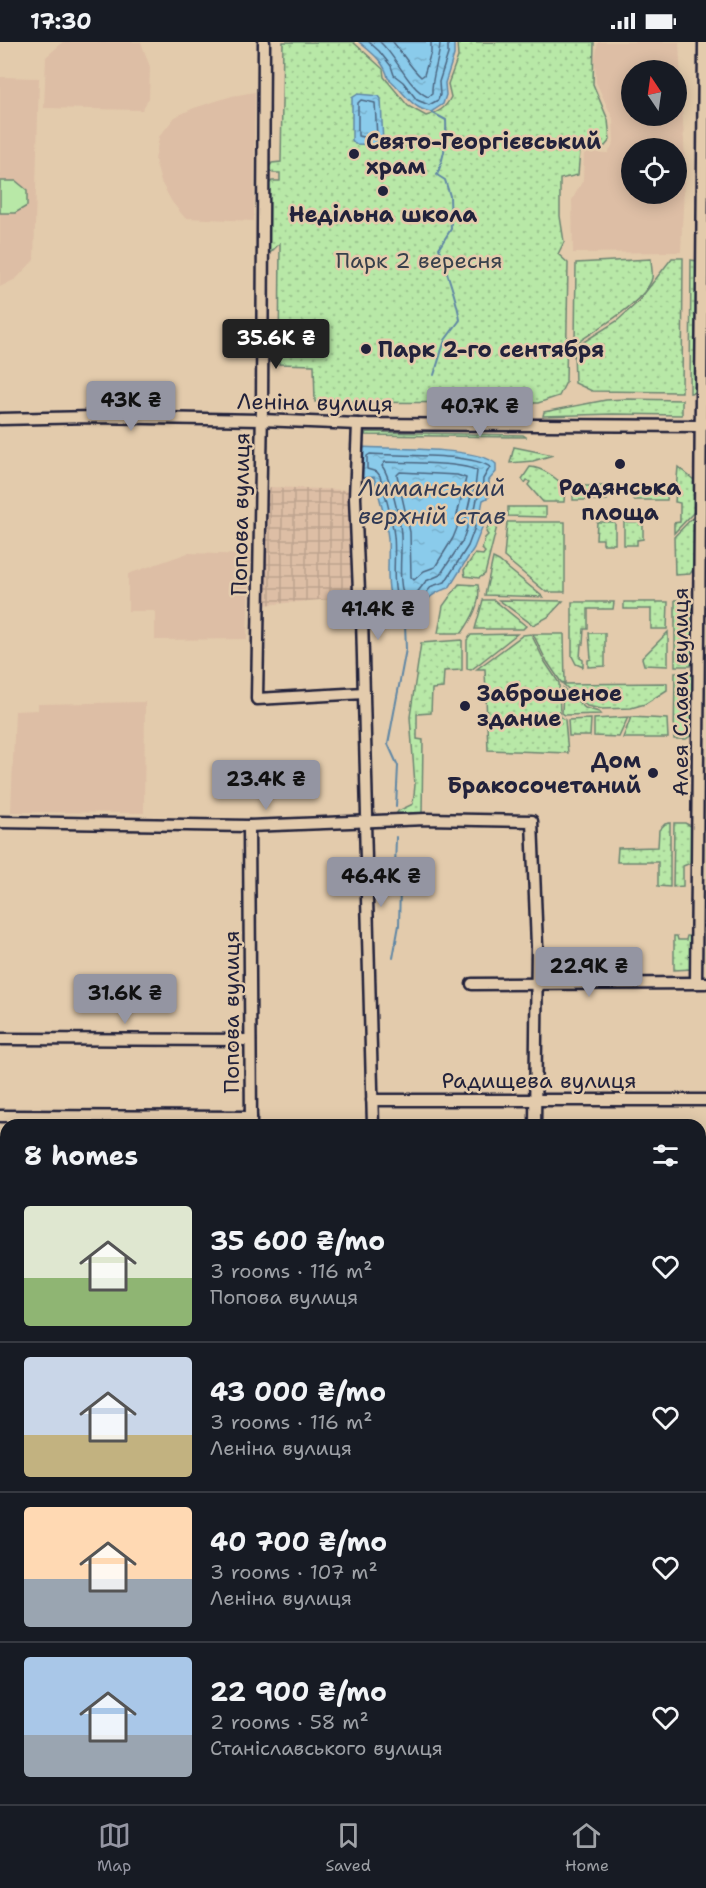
<!DOCTYPE html>
<meta charset="utf-8">
<style>
:root{--surface:#171b24;--page:#242831;--text:#f1f3f6;--muted:#9ea1a6;--line:#363941;--accent:#9495a2}
body{margin:0;font-family:"Shantell Sans",sans-serif;background:var(--page);color:var(--text);height:100vh;display:flex;flex-direction:column;font-size:22px;white-space:nowrap}
*{box-sizing:border-box;margin:0}
p{font-size:20px;color:var(--muted)}
.icon{flex:none;width:33px;height:33px;fill:none;stroke:currentColor;stroke-width:2;stroke-linecap:round;stroke-linejoin:round}
.map{position:relative;flex:1;overflow:hidden}
.sheet{position:absolute;left:0px;top:1077px;width:706px;height:686px;display:flex;flex-direction:column;background:var(--surface);border-radius:18px 18px 0 0;box-shadow:0 3px 15px #0003}
.sheet>*{flex:none}
.needle{width:39px;rotate:347deg}
.buttons{position:absolute;left:621px;top:18px;display:grid;gap:12px}
.buttons a{display:grid;place-items:center;width:66px;height:66px;border-radius:50%;background:var(--surface);box-shadow:0 3px 15px #0003;font-size:30px}
.price{position:absolute;translate:-50% -51px;padding:0 14px;border-radius:6px;background:var(--accent);color:#111;font-size:20px;line-height:39px;filter:drop-shadow(0 2px 3px #0008)}
.price::after{content:'';position:absolute;left:50%;top:36px;width:18px;height:14px;margin-left:-9px;background:inherit;clip-path:polygon(0 0,100% 0,50% 100%)}
.price.current{background:#222;color:#fff}
ul{padding:0;list-style:none}
li{display:flex;align-items:center;gap:18px;height:150px;padding:0 24px}
li+li{border-top:2px solid var(--line)}
li span{display:grid;place-items:center;flex:none;width:168px;height:120px;border-radius:6px;color:#555}
li>.icon{margin-inline-start:auto}
span .icon{width:72px;height:72px;fill:#fffc;stroke-width:1}
li b{font-size:26px}
h2{display:flex;justify-content:space-between;align-items:center;height:72px;padding:0 24px;font-size:26px}
.status{display:flex;justify-content:space-between;align-items:center;height:42px;padding:0 30px;background:var(--surface);direction:ltr}
.status svg{height:16px;fill:currentColor}
.tabs{display:flex;justify-content:space-around;align-items:center;height:84px;border-top:2px solid var(--line);background:var(--surface);font-size:16px;color:var(--muted)}
.tabs a{display:grid;justify-items:center;gap:3px}
.tabs .current{color:var(--accent)}
.map>svg:first-child{display:block}
.built{fill:#ddbea5;fill-rule:evenodd}
.industrial{fill:url(#industrial-grid)}
.grass{fill:url(#grass-dots);stroke:#6d8571;stroke-width:1.5}
.garden{fill:#b8e8a7;stroke:#6d8571;stroke-width:1.5}
.water{fill:url(#water-ripples);stroke:#6087a5;stroke-width:1.5}
.lines{fill:none;stroke-linecap:round;stroke-linejoin:round}
.shore{stroke:#4c6681;stroke-width:1.5}
.stream{stroke:#6087a5;stroke-width:2}
.minor-casing{stroke:#22223b;stroke-width:15}
.minor{stroke:#e3cbac;stroke-width:10}
.poi-dot{fill:#22223b;stroke:#e3cbac;stroke-width:2}
.labels{text-anchor:middle;stroke-width:5;stroke-linejoin:round;paint-order:stroke}
.poi-label{font-size:22px;font-weight:bold;fill:#22223b;stroke:#e3cbac;text-anchor:start}
.park-label{font-size:22px;fill:#38404b;stroke:#e3cbac}
.street-label{font-size:22px;fill:#22223b;stroke:#e3cbac}
.water-label{font-size:24px;font-style:italic;fill:#323b55;stroke:#e3cbac}
</style>
<div class="status"><b>17:30</b><svg viewBox="0 0 49 12"><path d="M0 12V9h3v3zM5 12V6h3v6zM10 12V3h3v9zM15 12V0h3v12zM26 1h20v11H26zM47 4h2v5h-2z"/></svg></div>
<div class="map">
<svg width="706" height="1762" viewBox="0 0 706 1762">
<defs>
<pattern id="industrial-grid" width="8" height="8" patternUnits="userSpaceOnUse" patternTransform="scale(1.5)"><rect width="8" height="8" fill="#ddbea5"/><path d="M0 4h8M4 0v8" fill="none" stroke="#bda38f"/></pattern>
<pattern id="grass-dots" width="8" height="8" patternUnits="userSpaceOnUse" patternTransform="scale(1.5)"><rect width="8" height="8" fill="#b8e8a7"/><path d="M2 2h.1M6 6h.1" fill="none" stroke="#9ec791" stroke-width="1.8" stroke-linecap="round"/></pattern>
<pattern id="water-ripples" width="26" height="14" patternUnits="userSpaceOnUse" patternTransform="scale(1.5)"><rect width="26" height="14" fill="#8acbeb"/><path d="M2 4q2-2 4 0t4 0M15 11q2-2 4 0t4 0" fill="none" stroke="#77aeca"/></pattern>
</defs>
<rect width="100%" height="100%" fill="#e3cbac"/>
<filter id="ink" filterUnits="userSpaceOnUse"><feTurbulence type="fractalNoise" baseFrequency=".0167" numOctaves="2"/><feDisplacementMap in="SourceGraphic" scale="12" xChannelSelector="R" yChannelSelector="G"/><feConvolveMatrix kernelMatrix="1 2 1 2 8 2 1 2 1" color-interpolation-filters="sRGB"/></filter>
<g filter="url(#ink)">
<!-- built -->
<g class="built">
<path d="M63,0H141L150,25L149,56L142,68L44,66L46,15Z"/>
<path d="M598,0H679L685,120L681,210L573,211L572,158L583,138L584,110L608,111L614,100L613,77L596,40L595,17ZM632,28H676V74H632ZM632,106H676V152H632Z"/>
<path d="M0,35L39,36L34,218L16,237L0,245Z"/>
<path d="M255,50L254,179L185,176L172,160L161,140L155,118L159,95L175,75L194,66L232,54Z"/>
<path d="M188,511L250,513L247,597L155,598V569H128V532Z"/>
<path d="M145,660L144,771L11,770L15,669L38,668V662Z"/>
<path d="M0,1359L6,1366V1572L0,1578Z"/>
</g>
<!-- industrial -->
<g class="industrial">
<path d="M270,445L349,448L355,555L263,563L266,451Z"/>
<path d="M0,1214H6V1366L0,1359Z"/>
<path d="M6,1665V1756L161,1757L160,1762H0V1669Z"/>
</g>
<!-- grass -->
<g class="grass">
<path d="M283,0H353L383,27L384,35L408,64L426,74C439,70 445,67 451,55L448,42L458,15L457,0H594L593,42L608,78L610,98L605,104L580,108L578,133L560,137V174L564,200L558,212L568,221L566,340L559,354L538,361L315,360L314,323L279,322L280,201L268,213V143L272,139H280V131H273L268,127L272,121L281,120Z"/>
<path d="M672,216H683L682,350L592,349L575,341L574,306L617,279L637,261Z"/>
<path d="M651,217C651,223 653,231 652,236C647,259 594,289 575,302L576,221Z"/>
<path d="M691,218L697,219L696,350L690,351Z"/>
<path d="M626,357L682,358V373L613,372L543,374L544,370L606,358Z"/>
<path d="M366,390L523,393L526,395L365,393Z"/>
<path d="M514,405L553,413L533,419L510,421Z"/>
<path d="M530,425C544,426 555,436 565,444L564,460H543L528,443L530,440L527,438L525,441L522,437Z"/>
<path d="M678,425L694,438V470L674,491V481L680,480V461L675,460Z"/>
<path d="M573,444H608L607,458H573Z"/>
<path d="M634,446H668L667,458H634Z"/>
<path d="M508,465H546V475L508,474Z"/>
<path d="M694,474V526L690,532L675,533L674,495Z"/>
<path d="M490,479L496,480L497,484L485,532L479,536L465,534L464,528L475,512L483,513L485,510L482,507L485,496L488,493L486,490Z"/>
<path d="M507,480H565V550H546L504,515Z"/>
<path d="M597,480H615V502H603V497H596Z"/>
<path d="M624,480H643V497L637,498V503H624Z"/>
<path d="M493,516L499,519L543,555L485,553Z"/>
<path d="M459,542L478,543C482,560 471,578 462,591H438L443,564Z"/>
<path d="M696,557L695,617L690,624H675V558Z"/>
<path d="M483,558H494L526,584L523,587H475Z"/>
<path d="M499,558L563,559L548,575L533,583Z"/>
<path d="M572,560H614L613,567H588V587H584L583,602H581L580,616L583,618V625L576,622L572,614Z"/>
<path d="M624,560H668L667,587H651V567H624Z"/>
<path d="M668,590V624L644,623L642,616Z"/>
<path d="M589,591H605V624L588,625V618L591,617Z"/>
<path d="M517,592L471,628L467,627V598L471,593Z"/>
<path d="M531,592L545,620L559,641L560,674L565,678L568,711L488,708L485,627H477L523,593Z"/>
<path d="M533,592H564L565,641L561,640L546,618Z"/>
<path d="M462,598V628L444,629L443,646L432,647L431,671L417,672V697L423,698L422,772L395,774L398,769L413,762L415,743L410,675L421,601Z"/>
<path d="M675,631H690L694,635L693,692L686,697H674Z"/>
<path d="M667,641V648L645,662L631,666L602,667L587,664L563,642Z"/>
<path d="M563,646L585,666L599,670L601,672L565,673L562,671Z"/>
<path d="M628,675L619,695L594,694V677Z"/>
<path d="M631,675L667,677L668,696H623Z"/>
<path d="M591,677L590,694H569L568,678Z"/>
<path d="M670,781V845L658,844V820H617L618,806L658,805L659,788L665,782Z"/>
<path d="M674,781H685L693,785V820L683,824V844L673,845Z"/>
<path d="M674,894H677L678,898H686L687,894H691L692,927L674,928Z"/>
</g>
<!-- garden -->
<path class="garden" d="M0,139H16L27,148V164L15,171H0Z"/>
<!-- water -->
<g class="water">
<path d="M359,0H454V13L445,41L446,53L443,62L431,70C410,66 403,48 388,36C385,20 371,10 359,0Z"/>
<path d="M358,52L379,54L381,57L383,103L355,102L352,98V56Z"/>
<path d="M361,405C388,407 480,405 496,422V430L489,438V455L483,458L479,478L483,483L474,506L449,546C428,551 424,561 419,581L405,582C381,551 390,532 388,496C386,476 379,455 374,435L361,436Z"/>
</g>
<g class="lines">
<!-- shore -->
<g class="shore">
<path d="M369,0L379,9L391,24L394,33L403,40L417,58L429,63L438,58L440,53L439,40L448,12V0"/>
<path d="M380,0C397,15 408,46 428,55L432,52C431,33 440,18 440,0"/>
<path d="M393,0C403,12 410,25 421,35L424,33L431,10V0"/>
<path d="M361,58L375,61L377,95L375,97L358,94V61Z"/>
<path d="M370,412C397,414 471,411 490,425L483,437L482,451L477,457L473,477L475,485L468,504L445,540L432,544L421,557L412,575H408C387,552 397,522 394,494C392,474 385,453 380,434L377,430L367,427V414Z"/>
<path d="M385,420C405,421 464,420 477,429L475,446L471,453L466,475L467,486L462,500L440,533L426,539L409,561L406,560C397,541 402,516 401,495C401,481 390,434 382,424Z"/>
<path d="M400,430L457,433L466,436L457,473V486L453,496L435,525L424,529L414,538L411,535L410,490L397,433Z"/>
</g>
<!-- stream -->
<g class="stream">
<path d="M431,70L446,78C447,98 445,114 437,133L445,138L450,154L451,187L439,206C446,230 456,253 460,278L445,298L434,333"/>
<path d="M396,764L398,724L388,702L406,607L405,582"/>
<path d="M393,916L399,883L400,846L395,827L396,795"/>
</g>
<!-- minor casing -->
<g class="minor-casing">
<g id="minor">
<path d="M264,0L262,365L257,657L364,651"/>
<path d="M0,377L93,375L261,378L358,382L700,384L706,381"/>
<path d="M358,382L355,456L359,549L362,575L367,773L365,780L373,1083"/>
<path d="M0,780L249,784L426,777L532,779L537,904L535,1083"/>
<path d="M249,784L251,1083"/>
<path d="M696,941L704,0"/>
<path d="M472,942L706,941"/>
<path d="M0,997L250,998"/>
<path d="M372,1058H706"/>
<path d="M0,1074L251,1075"/>
<path d="M0,1153H6"/>
<path d="M700,1154H706"/>
<path d="M700,1243H706"/>
<path d="M700,1329H706"/>
<path d="M700,1418H706"/>
<path d="M700,1500H706"/>
<path d="M700,1589H706"/>
<path d="M0,1657L6,1652"/>
<path d="M700,1675H706"/>
<path d="M247,1756V1759L478,1756"/>
<path d="M581,1756L706,1757"/>
<path d="M524,1762V1756"/>
</g>
</g>
<!-- minor -->
<use href="#minor" class="minor"/>
</g>
</g>
<!-- markers -->
<g class="poi-dot">
<circle cx="354" cy="112" r="6"/>
<circle cx="383" cy="149" r="6"/>
<circle cx="366" cy="307" r="6"/>
<circle cx="620" cy="422" r="6"/>
<circle cx="465" cy="664" r="6"/>
<circle cx="653" cy="731" r="6"/>
</g>
<g class="labels">
<!-- poi labels -->
<g class="poi-label">
<text x="366" y="107">Свято-Георгієвський<tspan x="366" dy="25">храм</tspan></text>
<text x="383" y="180" text-anchor="middle">Недільна школа</text>
<text x="378" y="315">Парк 2-го сентября</text>
<text x="620" y="453" text-anchor="middle">Радянська<tspan x="620" dy="25">площа</tspan></text>
<text x="477" y="659">Заброшеное<tspan x="477" dy="25">здание</tspan></text>
<text x="641" y="726" text-anchor="end">Дом<tspan x="641" dy="25">Бракосочетаний</tspan></text>
</g>
<!-- park labels -->
<g class="park-label">
<text x="419" y="226">Парк 2 вересня</text>
</g>
<!-- street labels -->
<g class="street-label">
<text transform="translate(315 360) rotate(1)" y="8">Леніна вулиця</text>
<text transform="translate(240 472) rotate(-89)" y="8">Попова вулиця</text>
<text transform="translate(680 650) rotate(-90)" y="8">Алея Слави вулиця</text>
<text transform="translate(231 970) rotate(-90)" y="8">Попова вулиця</text>
<text x="539" y="1046">Радищева вулиця</text>
</g>
<!-- water labels -->
<g class="water-label">
<text x="432" y="454">Лиманський<tspan x="432" dy="28">верхній став</tspan></text>
</g>
</g>
</svg>
<div class="buttons">
<a><svg class="needle" viewBox="-14 -14 28 28"><path d="M0-13l5 13h-10z" fill="#e53935"/><path d="M0 13l5-13h-10z" fill="#9ea1a6"/></svg></a>
<a><svg class="icon" aria-label="locate" viewBox="0 0 24 24"><circle cx="12" cy="12" r="6"/><path d="M12 2v4M12 18v4M2 12h4M18 12h4"/></svg></a>
</div>
<b class="price current" style="left:276px;top:328px">35.6K ₴</b>
<b class="price" style="left:131px;top:390px">43K ₴</b>
<b class="price" style="left:480px;top:396px">40.7K ₴</b>
<b class="price" style="left:378px;top:599px">41.4K ₴</b>
<b class="price" style="left:266px;top:769px">23.4K ₴</b>
<b class="price" style="left:381px;top:866px">46.4K ₴</b>
<b class="price" style="left:589px;top:956px">22.9K ₴</b>
<b class="price" style="left:125px;top:983px">31.6K ₴</b>
<section class="sheet">
<h2>8 homes<svg class="icon" aria-label="filters" viewBox="0 0 24 24"><path d="M4 7h16M4 17h16"/><circle cx="9" cy="7" r="2"/><circle cx="15" cy="17" r="2"/></svg></h2>
<ul>
<li><span style="background:linear-gradient(#dfe7d0 60%,#8fb573 0)"><svg class="icon" aria-label="home" viewBox="0 0 24 24"><path d="M3 11l9-7 9 7M6 9v11h12V9"/></svg></span><div><b>35 600 ₴/mo</b><p>3 rooms · 116 m²</p><p>Попова вулиця</p></div><svg class="icon" aria-label="heart" viewBox="0 0 24 24"><path d="M12 20l-8-8c-3-5 5-10 8-4 3-6 11-1 8 4z"/></svg></li>
<li><span style="background:linear-gradient(#c9d6e8 65%,#c2b280 0)"><svg class="icon" aria-label="home" viewBox="0 0 24 24"><path d="M3 11l9-7 9 7M6 9v11h12V9"/></svg></span><div><b>43 000 ₴/mo</b><p>3 rooms · 116 m²</p><p>Леніна вулиця</p></div><svg class="icon" aria-label="heart" viewBox="0 0 24 24"><path d="M12 20l-8-8c-3-5 5-10 8-4 3-6 11-1 8 4z"/></svg></li>
<li><span style="background:linear-gradient(#ffd9b3 60%,#9aa5b1 0)"><svg class="icon" aria-label="home" viewBox="0 0 24 24"><path d="M3 11l9-7 9 7M6 9v11h12V9"/></svg></span><div><b>40 700 ₴/mo</b><p>3 rooms · 107 m²</p><p>Леніна вулиця</p></div><svg class="icon" aria-label="heart" viewBox="0 0 24 24"><path d="M12 20l-8-8c-3-5 5-10 8-4 3-6 11-1 8 4z"/></svg></li>
<li><span style="background:linear-gradient(#a9c7e8 65%,#9aa5b1 0)"><svg class="icon" aria-label="home" viewBox="0 0 24 24"><path d="M3 11l9-7 9 7M6 9v11h12V9"/></svg></span><div><b>22 900 ₴/mo</b><p>2 rooms · 58 m²</p><p>Станіславського вулиця</p></div><svg class="icon" aria-label="heart" viewBox="0 0 24 24"><path d="M12 20l-8-8c-3-5 5-10 8-4 3-6 11-1 8 4z"/></svg></li>
</ul>
</section>
</div>
<nav class="tabs">
<a class="current"><svg class="icon" aria-label="map" viewBox="0 0 24 24"><path d="M3 6l6-2 6 2 6-2v14l-6 2-6-2-6 2zM9 4v14M15 6v14"/></svg>Map</a>
<a><svg class="icon" aria-label="saved" viewBox="0 0 24 24"><path d="M7 4h10v16l-5-4-5 4z"/></svg>Saved</a>
<a><svg class="icon" aria-label="home" viewBox="0 0 24 24"><path d="M3 11l9-7 9 7M6 9v11h12V9"/></svg>Home</a>
</nav>
